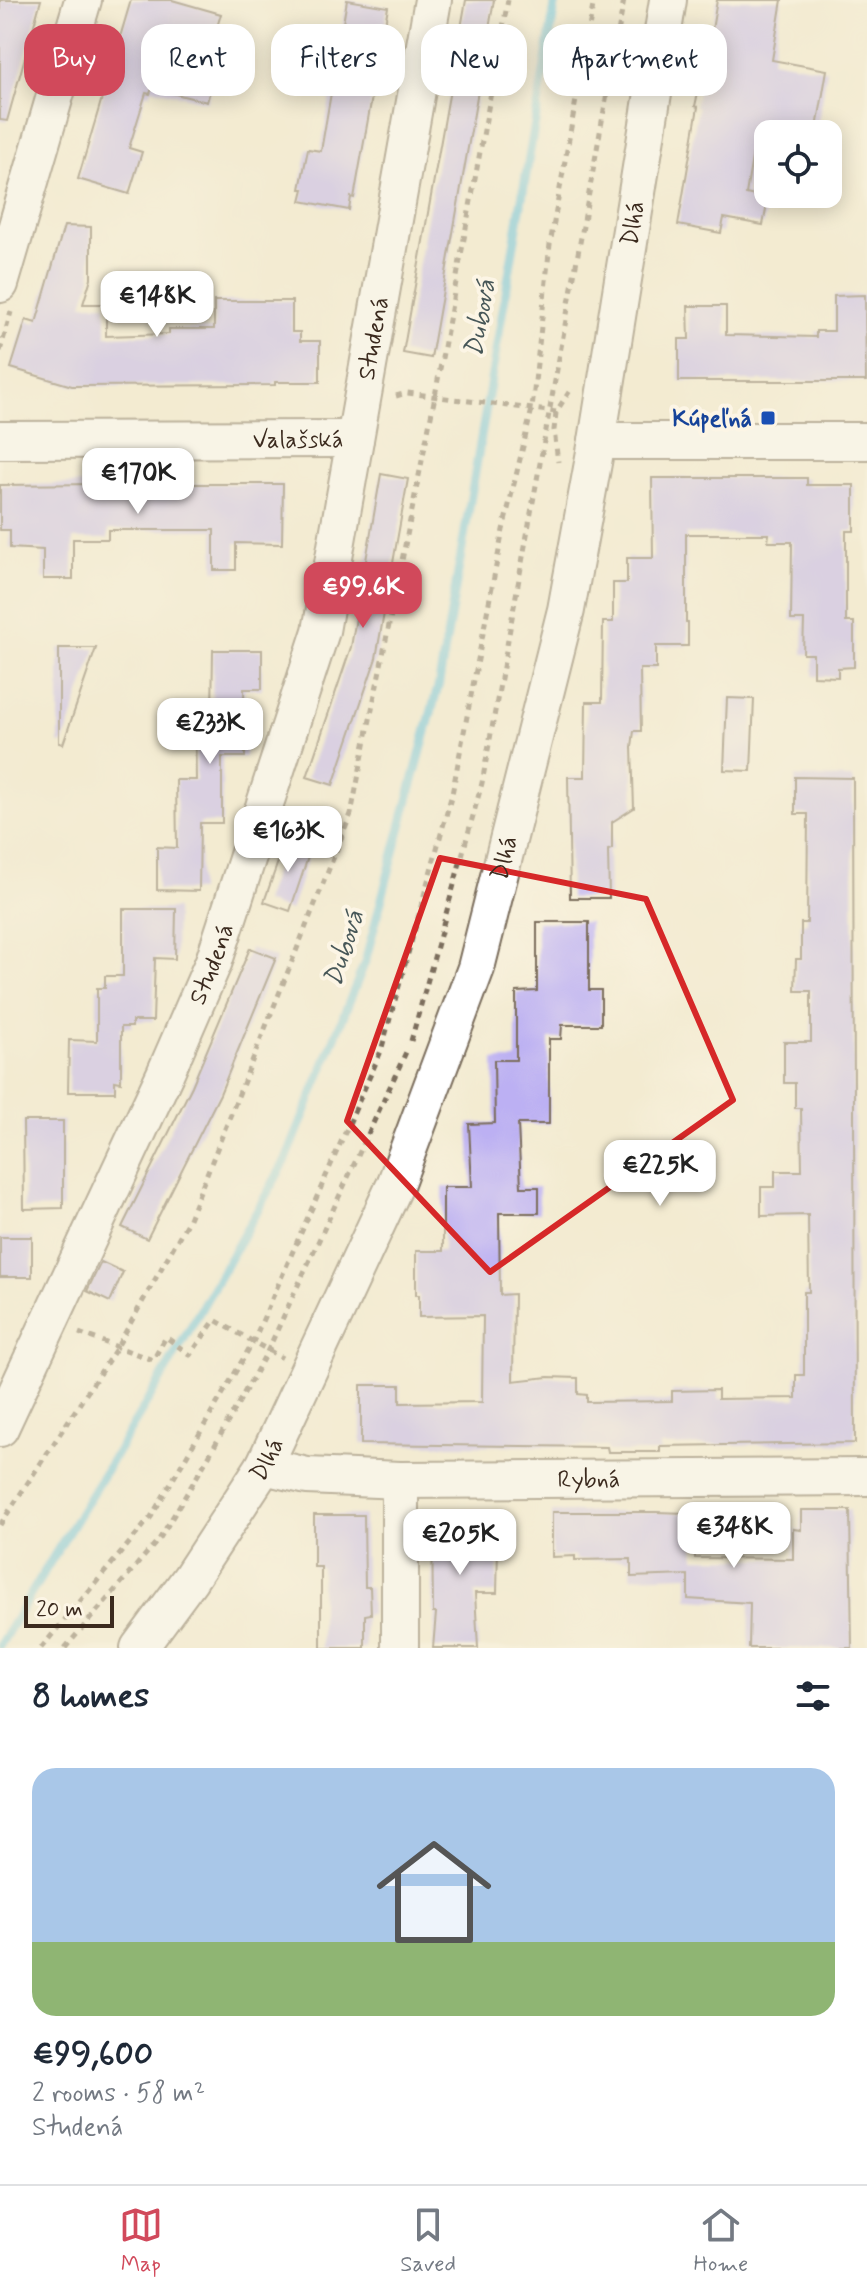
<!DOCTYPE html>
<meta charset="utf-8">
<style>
:root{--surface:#fff;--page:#f6f6f7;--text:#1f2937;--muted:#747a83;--line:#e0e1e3;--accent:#d1495b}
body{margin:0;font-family:Mynerve,sans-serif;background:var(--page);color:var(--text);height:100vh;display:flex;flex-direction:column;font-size:30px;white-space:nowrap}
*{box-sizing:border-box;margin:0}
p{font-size:26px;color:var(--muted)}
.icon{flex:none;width:44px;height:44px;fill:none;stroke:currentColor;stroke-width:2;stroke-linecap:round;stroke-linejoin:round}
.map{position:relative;height:1648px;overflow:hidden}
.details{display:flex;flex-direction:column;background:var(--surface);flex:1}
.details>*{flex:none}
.hud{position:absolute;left:24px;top:24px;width:820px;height:72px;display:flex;gap:16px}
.controls{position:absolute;left:754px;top:120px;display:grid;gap:16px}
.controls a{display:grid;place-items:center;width:88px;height:88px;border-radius:16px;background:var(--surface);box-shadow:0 4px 20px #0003;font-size:40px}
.scale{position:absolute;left:24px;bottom:20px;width:90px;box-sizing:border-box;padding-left:8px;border:4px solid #3b2a1e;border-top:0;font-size:22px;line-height:28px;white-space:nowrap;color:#3b2a1e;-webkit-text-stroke:6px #fcf5e5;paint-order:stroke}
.price{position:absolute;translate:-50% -68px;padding:0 18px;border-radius:16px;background:#fff;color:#222;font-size:26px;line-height:52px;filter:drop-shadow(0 2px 4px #0008)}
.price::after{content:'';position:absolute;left:50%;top:48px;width:24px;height:18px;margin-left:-12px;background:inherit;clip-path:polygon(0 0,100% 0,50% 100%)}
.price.active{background:var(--accent);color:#fff}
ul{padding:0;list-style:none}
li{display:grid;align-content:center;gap:16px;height:424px;padding:0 32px}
li span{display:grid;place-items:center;height:248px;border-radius:24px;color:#555}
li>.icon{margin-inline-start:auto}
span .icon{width:144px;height:144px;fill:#fffc;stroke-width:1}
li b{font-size:34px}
h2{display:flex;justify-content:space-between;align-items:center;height:96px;padding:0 32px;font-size:34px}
.tag{padding:0 28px;border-radius:24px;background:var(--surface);box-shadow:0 4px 20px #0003;font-size:28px;line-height:72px}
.tag.active{background:var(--accent);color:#fff}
.dock{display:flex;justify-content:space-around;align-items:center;height:112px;border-top:2px solid var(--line);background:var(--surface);font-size:22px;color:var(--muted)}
.dock a{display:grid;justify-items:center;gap:4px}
.dock .active{color:var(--accent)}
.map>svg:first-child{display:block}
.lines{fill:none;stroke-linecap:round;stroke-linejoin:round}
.stream{stroke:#62c1e1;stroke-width:9}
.building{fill:#bcb0f3}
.street-casing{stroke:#7b6e5d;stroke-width:40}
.path{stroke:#7b6e5d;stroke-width:5;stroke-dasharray:6 6;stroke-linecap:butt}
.street{stroke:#fff;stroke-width:36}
.marked{fill:none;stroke:#d62828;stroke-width:6;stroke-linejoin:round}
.transit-dot{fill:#1a4fb4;stroke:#fcf5e5;stroke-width:3}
.labels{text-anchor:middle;stroke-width:8;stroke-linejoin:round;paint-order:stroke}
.street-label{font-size:24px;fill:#3b2a1e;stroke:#fcf5e5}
.transit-label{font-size:24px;font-weight:bold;fill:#164399;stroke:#fcf5e5;text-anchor:end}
.water-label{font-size:26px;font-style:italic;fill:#475758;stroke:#fcf5e5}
</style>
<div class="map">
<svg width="867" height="1648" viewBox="0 0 867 1648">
<rect width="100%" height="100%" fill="#fcf5e5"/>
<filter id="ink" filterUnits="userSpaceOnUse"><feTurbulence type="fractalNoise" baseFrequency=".0125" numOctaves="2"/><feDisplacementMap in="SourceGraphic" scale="16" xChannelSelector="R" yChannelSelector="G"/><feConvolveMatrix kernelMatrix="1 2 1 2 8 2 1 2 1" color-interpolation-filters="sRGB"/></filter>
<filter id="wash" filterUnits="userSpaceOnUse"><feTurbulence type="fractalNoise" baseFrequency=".006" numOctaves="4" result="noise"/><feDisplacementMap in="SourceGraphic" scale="32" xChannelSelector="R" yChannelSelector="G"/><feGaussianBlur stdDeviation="1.8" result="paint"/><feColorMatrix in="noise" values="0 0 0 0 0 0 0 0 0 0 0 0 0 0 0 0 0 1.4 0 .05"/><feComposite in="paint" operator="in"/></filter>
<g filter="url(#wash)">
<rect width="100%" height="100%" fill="#f3ebd1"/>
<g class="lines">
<!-- stream -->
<path class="stream" d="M0,1645L161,1379L286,1160L365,962L439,683L556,0"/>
</g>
<g id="blocks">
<!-- building -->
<g class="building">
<path d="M0,0H41L7,121L0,120Z"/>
<path d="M131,0H172L221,14L208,56L244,66L238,91L212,84L207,102L152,88L150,94L146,93L129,148L142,152L129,194L78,179Z"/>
<path d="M347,0L388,7L354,198L351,197L349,210L301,201L304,189H300L308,149L321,151Z"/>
<path d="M466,0H494L431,358L403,353Z"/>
<path d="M717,0H782L772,60L827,70L816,134H756L746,194L768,199L763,225L724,218L721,233L678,225L698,107L695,106L704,66H706Z"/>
<path d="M64,226L91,227V278L83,304H106V336L169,334V329H214V301H292V332H300V341H320V382H275V385L72,386L11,368L26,320L36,323Z"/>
<path d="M865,295L866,381H679V339H689L688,306H726V335L816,337V331H834V296Z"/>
<path d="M381,474L408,479L376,658L333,785L307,777L351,647Z"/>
<path d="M652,478H807V485H854V531H846V622H854V667L838,668V677L813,676V654H803L804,620H791L792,542H768L769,534H686V622H688V646H656V669H640L641,731H634L632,747L634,808L612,822V849L608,850L609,898H570L568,777H585L586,702H602L603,622H613V583H627V558H653Z"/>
<path d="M100,484H283L282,544L236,543V570H214V530H108V539H73V579H43V550L10,548V530H0V485Z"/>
<path d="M59,648H96L63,744L59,743Z"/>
<path d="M213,650H262V689H244L245,757H222V823H200L199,891L157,890V847L177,848L176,780H196L195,715H212Z"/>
<path d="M727,698L754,699L751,771L724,770Z"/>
<path d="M795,777L853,778L855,1443L660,1446V1452H608L607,1447L361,1444V1385H400V1403L482,1402L483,1316L419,1317V1295H416V1251H443V1187H472L469,1124L495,1123L494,1060H516V992L537,991V922H589V990H601V1025H562L561,1039H549V1124H518L521,1187H539V1213H499L500,1295L514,1294L513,1381L548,1377L578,1378V1394L587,1395V1402L672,1401V1391L718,1390V1399L796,1398V1375H804V1292H809L808,1215L761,1216V1187H775V1171H802L801,1108H795V1083H784V1042H811V991H795L796,959H801V923H807L808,814H795Z"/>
<path d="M287,836L312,845L290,911L264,902Z"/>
<path d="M123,909H176L175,959L155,958L153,1021H132V1027H121V1082L115,1081V1092H68L69,1040L97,1041V988H105V976H123Z"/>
<path d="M250,948L276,958L220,1094L147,1239L122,1227L192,1086Z"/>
<path d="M23,1121H63V1208L24,1209Z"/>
<rect x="0" y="1237" width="32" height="40"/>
<path d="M101,1262L123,1272L110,1302L87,1291Z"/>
<path d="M801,1510H850L852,1648H749L750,1603L688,1599V1575L631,1577V1559L575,1560V1556L552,1557V1512H656L687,1513V1515H694L695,1558L793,1559V1529L801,1530Z"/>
<path d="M432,1512H481V1547L498,1546L497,1593H475L478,1648H433L436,1613H433Z"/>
<path d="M314,1515H364L365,1587H370L371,1614L365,1615V1648H321V1567H314Z"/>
</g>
</g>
</g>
<g filter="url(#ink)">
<use href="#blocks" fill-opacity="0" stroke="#7b6e5d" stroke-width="2"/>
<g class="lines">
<!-- street casing -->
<g class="street-casing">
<g id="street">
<path d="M0,284L83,0"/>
<path id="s1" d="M0,440L355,439"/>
<path d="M597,441H867"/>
<path id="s2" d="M0,1428L165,1074L214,961L321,631L433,0"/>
<path id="s3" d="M264,1466L307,1476L400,1480L867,1477"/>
<path d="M400,1480V1648"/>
<path id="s4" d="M139,1648L190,1579L264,1466L395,1185L476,968L566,610L597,441L668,0"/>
</g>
</g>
<!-- path -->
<g class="path">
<path d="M0,351L11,312"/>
<path d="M396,396L407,393L556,412L571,389"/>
<path d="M556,413L554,430L558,462"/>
<path d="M411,1041L482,783L624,0"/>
<path d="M79,1333L153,1360L166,1337L190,1355L215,1320L282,1358"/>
<path d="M0,1525L117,1347L188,1221L351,814L435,396L508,0"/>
<path d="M41,1648L151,1517L253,1342L381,1051L452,794L503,530L532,409L550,244L594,0"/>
<path d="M65,1648L160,1538L205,1463L268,1350L407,1050"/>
</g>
<!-- street -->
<use href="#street" class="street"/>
</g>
</g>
<!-- marked area -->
<path d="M0 0H867V1648H0ZM440,858L646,899L733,1100L490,1272L347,1121Z" fill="#f3ebd1" fill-opacity=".55" fill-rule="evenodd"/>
<path class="marked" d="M440,858L646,899L733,1100L490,1272L347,1121Z"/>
<!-- markers -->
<rect class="transit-dot" x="760" y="410" width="16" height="16" rx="4"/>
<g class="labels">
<!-- street labels -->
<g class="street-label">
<text dy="8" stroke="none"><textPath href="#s4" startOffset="1524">Dlhá</textPath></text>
<text dy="8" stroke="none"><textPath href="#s2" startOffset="1158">Studená</textPath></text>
<text dy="8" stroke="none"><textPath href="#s1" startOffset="298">Valašská</textPath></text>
<text dy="8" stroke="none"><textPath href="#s4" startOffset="876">Dlhá</textPath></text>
<text dy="8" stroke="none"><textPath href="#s2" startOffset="510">Studená</textPath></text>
<text dy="8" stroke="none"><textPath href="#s4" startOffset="228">Dlhá</textPath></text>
<text dy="8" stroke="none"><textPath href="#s3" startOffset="326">Rybná</textPath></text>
</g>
<!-- transit labels -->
<g class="transit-label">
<text x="752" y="426">Kúpeľná</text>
</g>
<!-- water labels -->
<g class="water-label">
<text transform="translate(479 318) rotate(-80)" y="9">Dubová</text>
<text transform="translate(343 948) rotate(-72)" y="9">Dubová</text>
</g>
</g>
</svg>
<div class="controls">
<a><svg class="icon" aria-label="locate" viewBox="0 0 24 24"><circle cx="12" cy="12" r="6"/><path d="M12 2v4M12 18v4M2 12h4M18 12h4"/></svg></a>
</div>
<div class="scale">20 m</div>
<b class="price" style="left:157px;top:339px">€148K</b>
<b class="price" style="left:138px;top:516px">€170K</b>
<b class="price active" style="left:363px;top:630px">€99.6K</b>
<b class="price" style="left:210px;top:766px">€233K</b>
<b class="price" style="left:288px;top:874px">€163K</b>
<b class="price" style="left:660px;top:1208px">€225K</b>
<b class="price" style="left:734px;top:1570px">€348K</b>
<b class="price" style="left:460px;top:1577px">€205K</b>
<div class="hud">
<a class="tag active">Buy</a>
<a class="tag">Rent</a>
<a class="tag">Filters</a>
<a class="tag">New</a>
<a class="tag">Apartment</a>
</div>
</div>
<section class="details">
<h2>8 homes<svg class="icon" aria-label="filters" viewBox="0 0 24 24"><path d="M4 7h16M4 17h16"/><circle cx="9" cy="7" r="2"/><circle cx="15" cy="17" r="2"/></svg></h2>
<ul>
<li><span style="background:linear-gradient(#a9c7e8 70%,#8fb573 0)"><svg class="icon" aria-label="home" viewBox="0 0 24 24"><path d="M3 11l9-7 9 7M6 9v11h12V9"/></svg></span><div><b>€99,600</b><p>2 rooms · 58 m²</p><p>Studená</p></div></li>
</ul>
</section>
<nav class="dock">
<a class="active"><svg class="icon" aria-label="map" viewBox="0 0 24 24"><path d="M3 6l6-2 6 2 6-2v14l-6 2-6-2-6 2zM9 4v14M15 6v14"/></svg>Map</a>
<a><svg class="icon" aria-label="saved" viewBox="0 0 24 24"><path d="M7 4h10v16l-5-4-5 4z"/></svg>Saved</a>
<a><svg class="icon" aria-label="home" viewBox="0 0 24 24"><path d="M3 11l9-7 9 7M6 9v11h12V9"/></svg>Home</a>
</nav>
